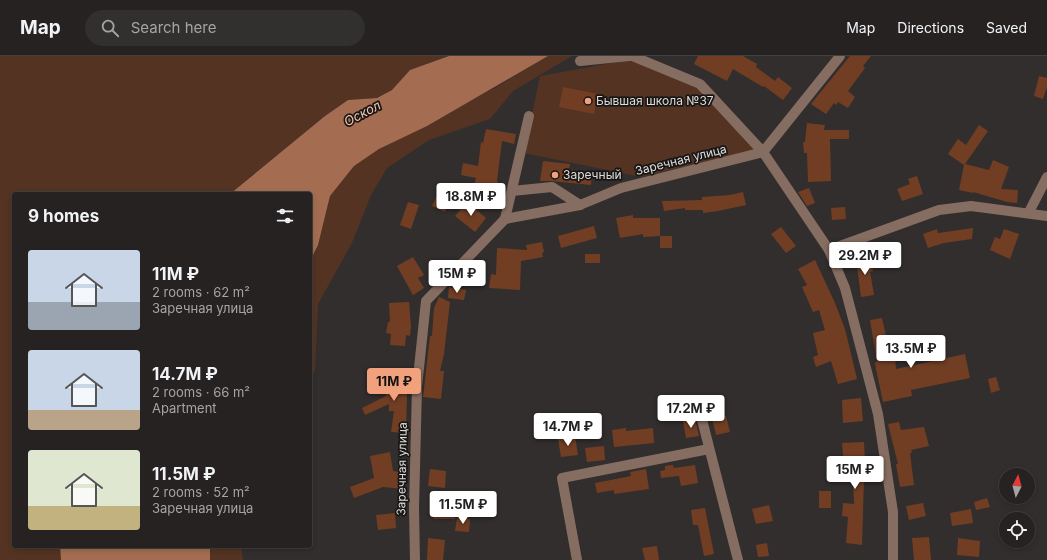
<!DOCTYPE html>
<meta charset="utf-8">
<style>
:root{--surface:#262222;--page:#322f2f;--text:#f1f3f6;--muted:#a4a4a5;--line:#423f40;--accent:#f1a17c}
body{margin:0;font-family:Inter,sans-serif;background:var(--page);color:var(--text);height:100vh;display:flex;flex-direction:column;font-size:15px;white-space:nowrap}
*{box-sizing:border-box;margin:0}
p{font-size:13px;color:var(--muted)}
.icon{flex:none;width:22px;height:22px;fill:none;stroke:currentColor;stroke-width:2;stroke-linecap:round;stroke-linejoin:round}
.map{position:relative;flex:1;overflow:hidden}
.side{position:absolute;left:12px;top:136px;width:300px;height:356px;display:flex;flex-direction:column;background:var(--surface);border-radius:4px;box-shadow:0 2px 6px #0003,0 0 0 1px var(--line)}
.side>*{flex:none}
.needle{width:26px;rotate:6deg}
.controls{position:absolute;left:999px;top:412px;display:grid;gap:8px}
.controls a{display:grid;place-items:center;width:36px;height:36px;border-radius:50%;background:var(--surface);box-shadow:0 2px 6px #0003,0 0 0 1px var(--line);font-size:20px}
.price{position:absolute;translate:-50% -34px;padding:0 9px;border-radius:4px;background:#fff;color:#222;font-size:13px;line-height:26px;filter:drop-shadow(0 1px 2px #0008)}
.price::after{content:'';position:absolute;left:50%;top:24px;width:12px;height:9px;margin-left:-6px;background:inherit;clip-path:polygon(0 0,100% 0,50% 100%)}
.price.selected{background:var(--accent);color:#111}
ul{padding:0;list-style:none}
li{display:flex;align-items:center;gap:12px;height:100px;padding:0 16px}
li span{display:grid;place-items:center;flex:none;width:112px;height:80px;border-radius:4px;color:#555}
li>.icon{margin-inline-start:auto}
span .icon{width:48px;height:48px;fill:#fffc;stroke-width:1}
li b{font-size:17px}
h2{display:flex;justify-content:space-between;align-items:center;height:48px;padding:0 16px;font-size:17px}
header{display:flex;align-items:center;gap:24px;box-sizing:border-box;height:56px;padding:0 20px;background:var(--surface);border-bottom:1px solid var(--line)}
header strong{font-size:19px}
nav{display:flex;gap:22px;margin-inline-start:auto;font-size:14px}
.search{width:280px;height:36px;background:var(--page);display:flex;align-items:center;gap:10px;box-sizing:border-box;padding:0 14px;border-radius:22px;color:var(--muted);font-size:15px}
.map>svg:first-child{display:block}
.green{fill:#543323}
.water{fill:#a46d52}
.building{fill:#713e24}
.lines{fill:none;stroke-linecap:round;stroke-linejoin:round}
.minor{stroke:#866d62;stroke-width:10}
.poi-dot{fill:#f1a17c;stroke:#181716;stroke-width:1.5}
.labels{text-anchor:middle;stroke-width:3.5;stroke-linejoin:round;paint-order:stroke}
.poi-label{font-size:12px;fill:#dedcdb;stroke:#181716;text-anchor:start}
.street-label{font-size:12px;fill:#dedcdb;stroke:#181716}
.water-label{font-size:13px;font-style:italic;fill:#f6c3ac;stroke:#181716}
</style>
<header>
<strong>Map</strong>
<div class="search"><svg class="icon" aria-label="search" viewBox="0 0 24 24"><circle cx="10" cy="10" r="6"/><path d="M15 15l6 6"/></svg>Search here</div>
<nav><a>Map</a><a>Directions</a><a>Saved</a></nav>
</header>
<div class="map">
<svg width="1047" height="504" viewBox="0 0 1047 504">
<rect width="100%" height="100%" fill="#322e2d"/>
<!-- green -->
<g class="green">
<path d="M0,0H449L410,14L392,34L377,42L348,44L325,60L230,138H14V490H60L61,504H0Z"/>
<path d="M548,0H572L513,35L490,63L429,84L387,112L371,139L352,187L318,248L315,316L310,318V205L318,189L330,140L354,110L379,93L498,30Z"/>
<path d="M634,3L700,31L757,94L641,121L524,97L540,20Z"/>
<path d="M210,490H241L243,504H210Z"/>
</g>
<!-- water -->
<g class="water">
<path d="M449,0H548L427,70L379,93L354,110L330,140L318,189L310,205V138H230L325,60L348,44L377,42L392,34L410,14Z"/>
<path d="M60,490H210V504H61Z"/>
</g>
<!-- building -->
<g class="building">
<path d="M698,0H743L757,8L756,11L775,25L778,21L792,32L783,44L764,30L763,31L733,13L727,25L694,8Z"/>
<path d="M850,0H871L863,10L865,12L848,35L855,41L848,52L838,46L836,49L834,47L826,58L811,48Z"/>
<path d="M1039,20L1047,22V31L1043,43L1034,40Z"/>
<path d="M563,31L598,38L594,58L559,51Z"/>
<path d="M807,67L825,69L824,74H849V83H830L831,125L808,126L807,97H804L803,86H805Z"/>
<path d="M979,69L988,75L965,108L989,114L993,104L1009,111L1001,133L1018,134L1017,147L1007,146L973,136V137L959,134L964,109L948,98L958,83L966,89Z"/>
<path d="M486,73L516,78L514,88L502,85L497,125H498L494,141L472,136L476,122L461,119L463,107L478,110L481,86L483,87Z"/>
<path d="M543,105L570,108L569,114L592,116L591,129L551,125H540Z"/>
<path d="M917,120L923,138L902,145L897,133L910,128L908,123Z"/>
<path d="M809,132L815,147L807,150L798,136Z"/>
<path d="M439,135L451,141L445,156L432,150Z"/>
<path d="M743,136L746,149L718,155L703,157V154H685V152L664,155L662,145L702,144V141L730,139Z"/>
<path d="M408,146L419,149L411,173L400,169Z"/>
<path d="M467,146L486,162L475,176L455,160Z"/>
<path d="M845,151L846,163L832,164L831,152Z"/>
<path d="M633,159V162H660V180L643,181V178L620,182L616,162Z"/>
<path d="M594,170L597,182L561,192L558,180Z"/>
<path d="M781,171L796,190L786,197L771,178Z"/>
<path d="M973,172L972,183L944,187L928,192L923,178L937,173L938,177Z"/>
<path d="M1004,173L1019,178L1010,203L990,194L995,181L1000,183Z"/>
<rect x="660" y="180" width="12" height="12"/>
<path d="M542,186L544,196L542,197L543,201L521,205L520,234L489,232L491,218L496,219L497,192L527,194L526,189Z"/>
<rect x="585" y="198" width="15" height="9"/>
<path d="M870,200L873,215L870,216L874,239L861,241L856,202Z"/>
<path d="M413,201L424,219L418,222L424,232L413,239L397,210Z"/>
<path d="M815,204L835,247L845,273L857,323L838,328L831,305L816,311L813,301L818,299L813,277L825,274L819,254L813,256L802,231L807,229L798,213Z"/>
<path d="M449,231L466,234L464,244L448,242Z"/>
<path d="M439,241L450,246L444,298L440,315H444L441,343L423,341L430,280H432L434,252Z"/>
<path d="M409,246L411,270L410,280L406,279L405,290L390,289L391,278L386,277L388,266H390L389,247Z"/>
<path d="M882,262L888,289H894L896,313L965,298L970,322L911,334L912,340L883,346L876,313L875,306H877L870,264Z"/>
<path d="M388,317L407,319L405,338H407L406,377L391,376L394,355H389V348L365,359L362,352L386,340Z"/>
<path d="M996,321L1000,334L991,337L988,323Z"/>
<path d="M861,342L863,365L843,367L842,344Z"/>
<path d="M726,360L730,376L716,379L712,363Z"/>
<path d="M695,363L699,380L686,382L683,365Z"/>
<path d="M899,366L901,374L924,371L929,390L911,394L912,397H910L914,429L900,431L896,408H898L888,368Z"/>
<path d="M626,372V375L653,372L654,387L614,391L612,374Z"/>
<path d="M575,380L578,399L561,401L558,383Z"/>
<path d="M864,386L866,423H864L862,489L846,487L848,461L842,460L843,447L854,448L853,423L845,424L842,387Z"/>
<path d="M604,390L605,404L587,406L585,392Z"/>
<path d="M390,396L393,415L406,417L404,433L383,431L354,442L350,431L374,422L370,400Z"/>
<path d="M673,409L674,412L695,409L698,427L681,430L679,420L661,422L660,415L665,414V410Z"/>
<path d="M430,413L446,415L445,432L428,430Z"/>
<path d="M646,413L649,433L614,438V434L597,437L595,427L631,420L630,416Z"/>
<rect x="819" y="435" width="12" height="17"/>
<path d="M987,442L990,451L976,454L974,446Z"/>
<path d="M430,447H449V454H455V463H434V461H430Z"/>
<path d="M923,447L926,460L909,464L906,450Z"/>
<path d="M769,449L773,465L756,468L752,453Z"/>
<path d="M705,452L714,498L704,500L698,469H693L691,454Z"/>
<path d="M971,453L973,467L952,470L950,457Z"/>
<path d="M395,457L396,472L378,474L376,459Z"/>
<path d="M457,462L470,463L469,476L455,475Z"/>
<path d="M929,481L931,504H914L912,482Z"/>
<path d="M428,482L445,484L443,504H427Z"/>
<path d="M958,482L980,485L979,501L957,499Z"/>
<path d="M767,487L769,500L758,501L756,489Z"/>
<path d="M657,490L659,504H645L642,492Z"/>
</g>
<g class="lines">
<!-- minor -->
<g class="minor">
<path d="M840,0L763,96L829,194L845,232L878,358L893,456V504"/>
<path d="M580,5L629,0"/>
<path d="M512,135L552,131L580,149"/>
<path d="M1029,156L1047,121"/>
<path d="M505,163L529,60"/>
<path d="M829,194L939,154L971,150L1047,160"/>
<path d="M700,356L738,504"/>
<path d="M415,504L414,452L417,331L426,245L505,163L580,149L621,132L763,96L700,28L632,0"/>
<path d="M577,504L562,422L709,393"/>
</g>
</g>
<!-- markers -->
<g class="poi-dot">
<circle cx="588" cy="45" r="4"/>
<circle cx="555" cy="119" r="4"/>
</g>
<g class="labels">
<!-- poi labels -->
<g class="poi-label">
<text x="596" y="49">Бывшая школа №37</text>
<text x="563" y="123">Заречный</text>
</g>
<!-- street labels -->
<g class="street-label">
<text transform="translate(681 104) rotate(-14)" y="4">Заречная улица</text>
<text transform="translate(402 413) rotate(-89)" y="4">Заречная улица</text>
</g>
<!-- water labels -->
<g class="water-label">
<text transform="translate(362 57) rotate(-28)" y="5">Оскол</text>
</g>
</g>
</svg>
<div class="controls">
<a><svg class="needle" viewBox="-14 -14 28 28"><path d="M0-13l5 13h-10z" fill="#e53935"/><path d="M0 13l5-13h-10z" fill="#a4a4a5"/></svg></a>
<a><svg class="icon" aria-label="locate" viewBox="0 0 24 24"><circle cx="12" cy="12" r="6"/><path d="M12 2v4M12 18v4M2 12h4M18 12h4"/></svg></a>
</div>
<b class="price" style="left:471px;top:161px">18.8M ₽</b>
<b class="price" style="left:865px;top:220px">29.2M ₽</b>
<b class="price" style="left:457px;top:238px">15M ₽</b>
<b class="price" style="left:911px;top:313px">13.5M ₽</b>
<b class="price selected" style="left:394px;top:346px">11M ₽</b>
<b class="price" style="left:691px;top:373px">17.2M ₽</b>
<b class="price" style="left:568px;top:391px">14.7M ₽</b>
<b class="price" style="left:855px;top:434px">15M ₽</b>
<b class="price" style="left:463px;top:469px">11.5M ₽</b>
<section class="side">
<h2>9 homes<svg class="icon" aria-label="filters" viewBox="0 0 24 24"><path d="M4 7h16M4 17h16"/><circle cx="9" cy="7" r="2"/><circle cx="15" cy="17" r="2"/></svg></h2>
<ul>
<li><span style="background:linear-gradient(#c9d6e8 65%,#9aa5b1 0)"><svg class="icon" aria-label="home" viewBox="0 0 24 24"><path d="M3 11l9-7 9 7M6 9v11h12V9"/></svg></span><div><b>11M ₽</b><p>2 rooms · 62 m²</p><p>Заречная улица</p></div></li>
<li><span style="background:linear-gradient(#c9d6e8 75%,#b9a48a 0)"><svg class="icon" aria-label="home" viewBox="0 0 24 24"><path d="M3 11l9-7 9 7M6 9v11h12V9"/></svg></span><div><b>14.7M ₽</b><p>2 rooms · 66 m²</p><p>Apartment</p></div></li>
<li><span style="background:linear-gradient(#dfe7d0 70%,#c2b280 0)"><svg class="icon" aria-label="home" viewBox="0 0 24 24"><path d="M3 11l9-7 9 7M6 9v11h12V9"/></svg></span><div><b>11.5M ₽</b><p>2 rooms · 52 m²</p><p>Заречная улица</p></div></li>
</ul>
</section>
</div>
